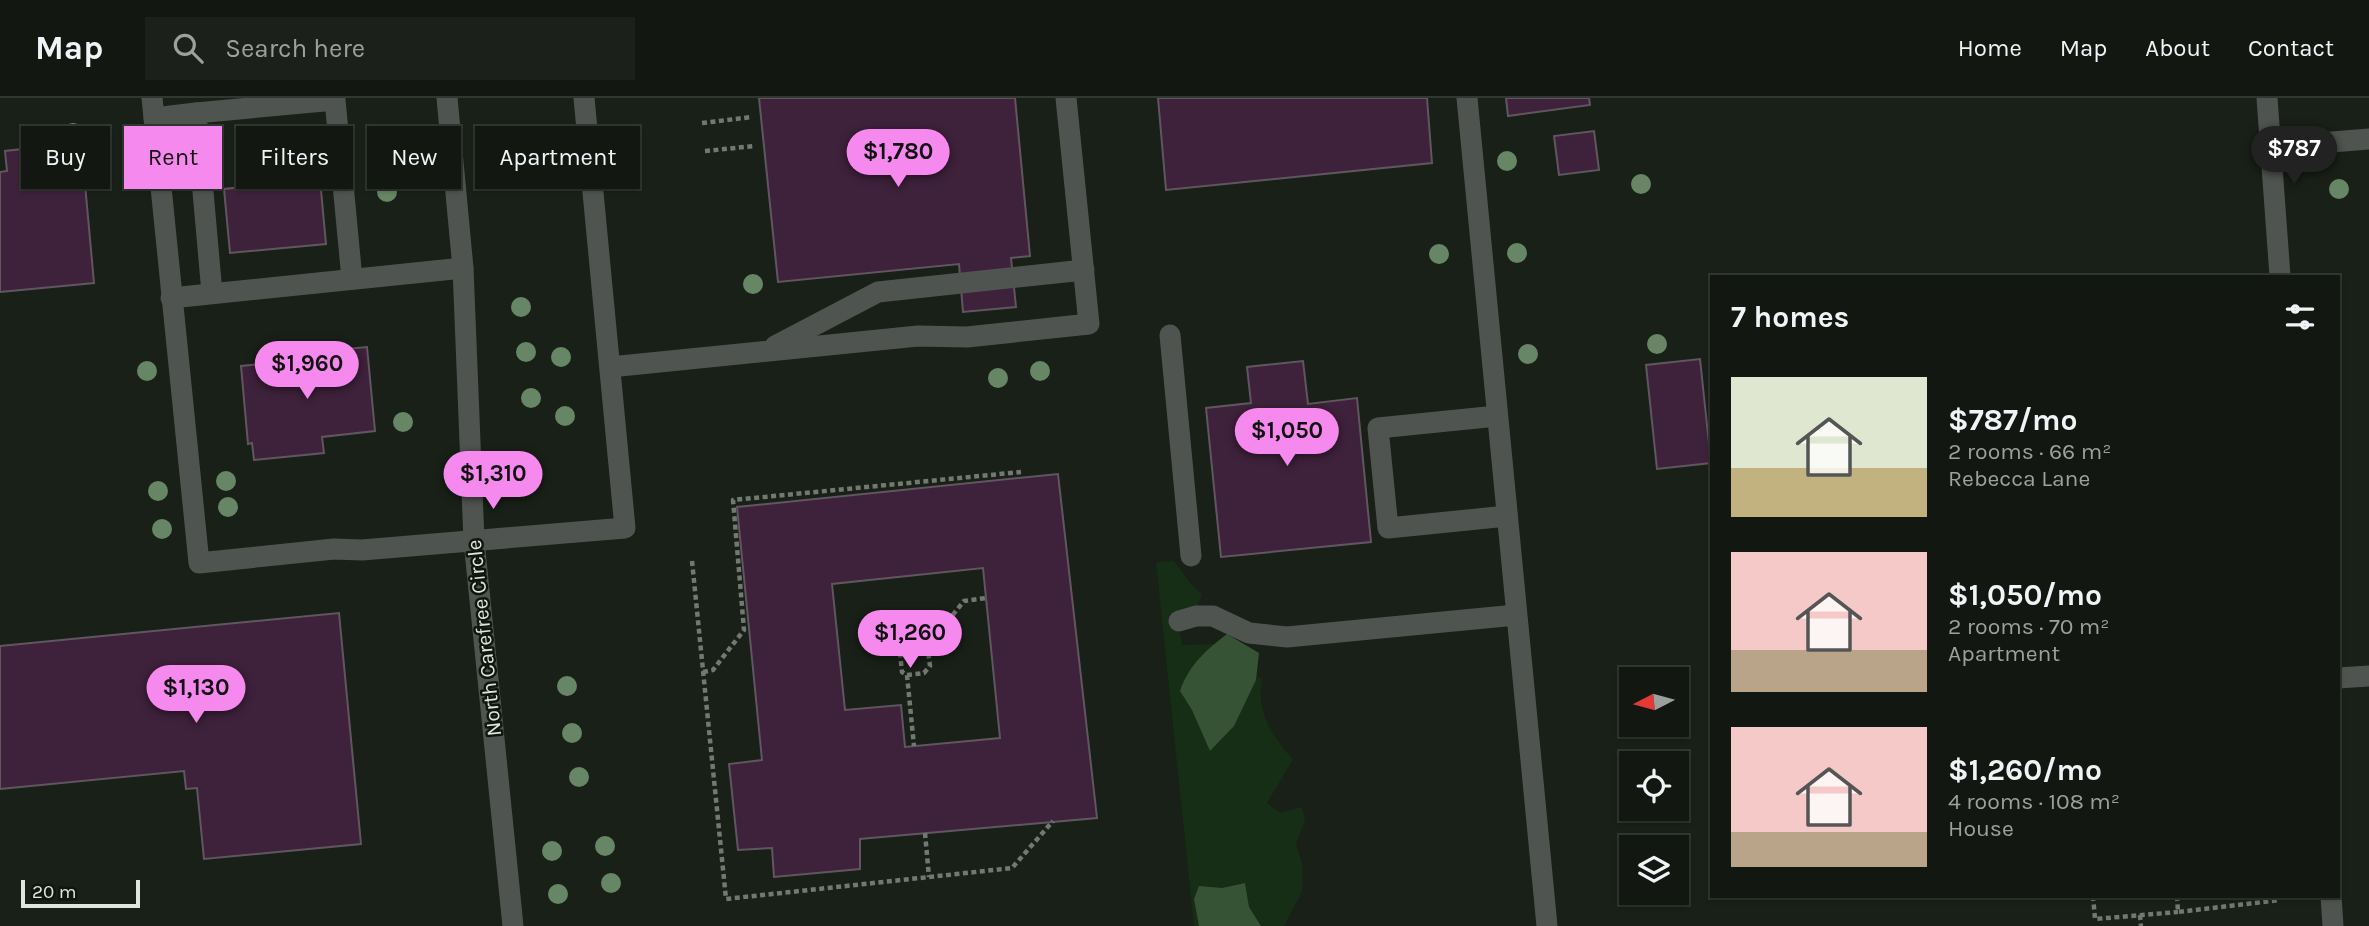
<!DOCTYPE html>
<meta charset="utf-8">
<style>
:root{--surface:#121811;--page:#1b211a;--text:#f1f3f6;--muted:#9ca09f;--line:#313731;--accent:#f689ed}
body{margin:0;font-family:Karla,sans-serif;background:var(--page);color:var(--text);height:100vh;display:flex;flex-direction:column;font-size:26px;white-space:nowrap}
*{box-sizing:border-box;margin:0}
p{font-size:23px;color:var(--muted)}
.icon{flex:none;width:38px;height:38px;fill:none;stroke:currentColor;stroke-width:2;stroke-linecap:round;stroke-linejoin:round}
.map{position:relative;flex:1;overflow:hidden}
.details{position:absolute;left:1710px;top:177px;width:630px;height:623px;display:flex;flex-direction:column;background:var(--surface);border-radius:0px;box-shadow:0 2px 5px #0004,0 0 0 2px var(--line)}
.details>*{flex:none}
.guide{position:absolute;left:21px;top:28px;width:665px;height:63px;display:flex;gap:14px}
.needle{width:46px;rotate:264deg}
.tools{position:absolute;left:1619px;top:569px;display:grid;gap:14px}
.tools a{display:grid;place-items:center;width:70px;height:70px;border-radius:0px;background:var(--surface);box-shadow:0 2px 5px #0004,0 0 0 2px var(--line);font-size:35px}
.scale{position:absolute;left:21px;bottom:18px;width:119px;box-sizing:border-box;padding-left:7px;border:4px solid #e0e5df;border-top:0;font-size:19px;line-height:24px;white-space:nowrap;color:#e0e5df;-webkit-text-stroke:5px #0f160e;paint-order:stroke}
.price{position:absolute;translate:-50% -60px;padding:0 16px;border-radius:24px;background:var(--accent);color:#111;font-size:23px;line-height:46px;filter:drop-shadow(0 2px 4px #0008)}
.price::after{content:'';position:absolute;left:50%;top:42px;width:21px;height:16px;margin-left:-10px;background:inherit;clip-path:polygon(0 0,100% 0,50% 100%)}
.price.selected{background:#222;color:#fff}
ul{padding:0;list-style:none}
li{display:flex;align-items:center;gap:21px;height:175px;padding:0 21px}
li span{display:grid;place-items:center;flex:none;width:196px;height:140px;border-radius:0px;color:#555}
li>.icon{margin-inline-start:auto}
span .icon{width:84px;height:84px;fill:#fffc;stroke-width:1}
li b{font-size:30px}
h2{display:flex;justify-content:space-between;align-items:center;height:84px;padding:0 21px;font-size:30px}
.tag{padding:0 24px;border-radius:0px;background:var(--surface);box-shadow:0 2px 5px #0004,0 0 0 2px var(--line);font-size:24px;line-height:63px}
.tag.selected{background:var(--accent);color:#111}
header{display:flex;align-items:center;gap:42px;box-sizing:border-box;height:98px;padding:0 35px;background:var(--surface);border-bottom:2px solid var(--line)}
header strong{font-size:33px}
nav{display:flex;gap:38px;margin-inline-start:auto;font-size:24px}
.search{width:490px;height:63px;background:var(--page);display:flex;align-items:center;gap:18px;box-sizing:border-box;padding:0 24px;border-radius:0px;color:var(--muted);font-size:26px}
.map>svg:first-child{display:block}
.green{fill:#152e15}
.forest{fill:#365335}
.building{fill:#3e213b;stroke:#61565f;stroke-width:2;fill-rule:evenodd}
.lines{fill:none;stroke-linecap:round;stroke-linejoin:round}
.path{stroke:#727971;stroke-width:4.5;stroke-dasharray:5 3.5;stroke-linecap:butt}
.minor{stroke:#505450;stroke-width:21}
.tree{fill:#668665}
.labels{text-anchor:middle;stroke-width:5;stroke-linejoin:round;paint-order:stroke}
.street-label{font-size:21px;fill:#e0e5df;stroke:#0f160e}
</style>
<header>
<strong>Map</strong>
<div class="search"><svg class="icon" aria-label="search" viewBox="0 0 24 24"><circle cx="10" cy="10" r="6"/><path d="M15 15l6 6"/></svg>Search here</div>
<nav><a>Home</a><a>Map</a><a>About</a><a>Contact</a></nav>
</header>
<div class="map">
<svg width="2369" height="828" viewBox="0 0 2369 828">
<rect width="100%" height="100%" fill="#182017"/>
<!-- green -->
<path class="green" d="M1174,463L1190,485L1202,496L1196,513L1174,525L1181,538L1182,547L1214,546L1180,593L1192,612L1256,582L1257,578L1262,581C1256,616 1272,636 1293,662L1267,705L1280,715L1302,709L1305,723L1296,745L1303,769L1302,794L1284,828H1261L1249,809L1245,785L1222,790L1199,828H1194L1156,464Z"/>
<!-- forest -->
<g class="forest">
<path d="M1227,536L1259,555L1256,582L1234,628L1210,653L1192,612L1180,593C1189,567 1206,552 1227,536Z"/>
<path d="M1245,785L1249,809L1261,828H1199L1194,801L1199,788L1222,790Z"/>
</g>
<!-- building -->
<g class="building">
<path d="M759,0H1015L1030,158L1011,160L1016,209L963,214L959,166L778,184Z"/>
<path d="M1158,0H1427L1432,65L1166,92Z"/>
<path d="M1506,0H1589L1590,7L1508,18Z"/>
<path d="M1594,33L1599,72L1559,77L1554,38Z"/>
<path d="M58,47L60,66L83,64L94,185L0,194V74L7,73L5,53Z"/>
<path d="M320,81L326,146L230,155L224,91Z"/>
<path d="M367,249L375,333L322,339L324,355L254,362L252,345L248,346L241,268L271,265L270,258Z"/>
<path d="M1700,261L1711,365L1657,371L1646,267Z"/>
<path d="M1303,263L1308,306L1357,300L1371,444L1221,459L1206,310L1251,305L1247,269Z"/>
<path d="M1058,376L1097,720L860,741V771L774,779L772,750L738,752L729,666L762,662L737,409ZM983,470L1000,640L905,649L901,607L845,612L832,486Z"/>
<path d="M339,515L361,746L204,761L197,690L186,691L184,673L0,691V548Z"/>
</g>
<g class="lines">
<!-- path -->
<g class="path">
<path d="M702,25L752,19"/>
<path d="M705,53L754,48"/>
<path d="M692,463L726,801L1012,770L1053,723"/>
<path d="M926,550L964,503L986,500"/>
<path d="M703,574L713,572L744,532L733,402L1021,374"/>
<path d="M907,577L924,575L930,568L928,552L921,546L904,548L900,554L902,574L907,577L914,648"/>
<path d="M925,735L929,779"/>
<path d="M2093,798L2095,821L2178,814"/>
<path d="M2177,798L2178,814L2280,802"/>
<path d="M2140,817L2141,828"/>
</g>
<!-- minor -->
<g class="minor">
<path d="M152,0L199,465L334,451L362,452L625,430L584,0"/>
<path d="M447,0L463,170L474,443L513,828"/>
<path d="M1467,0L1547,828"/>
<path d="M2267,0L2280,178"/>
<path d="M154,20L196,15"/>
<path d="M2270,49L2369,41"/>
<path d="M212,195L196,15L335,2L352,181"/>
<path d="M171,200L463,170"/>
<path d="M1170,237L1191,458"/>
<path d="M775,248L878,194L1084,172"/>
<path d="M610,269L918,238L967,239L1089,226L1066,0"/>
<path d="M1497,318L1378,330L1388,430L1507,418"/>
<path d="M1179,523L1196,518H1213L1249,535L1287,539L1516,517"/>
<path d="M2338,580L2369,578"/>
<path d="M2331,798L2333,828"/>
</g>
</g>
<!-- trees -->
<g class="tree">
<circle cx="73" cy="35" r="10"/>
<circle cx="1507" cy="63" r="10"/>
<circle cx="1641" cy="86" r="10"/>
<circle cx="2339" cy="91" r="10"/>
<circle cx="387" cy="94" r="10"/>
<circle cx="1517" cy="155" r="10"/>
<circle cx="1439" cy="156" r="10"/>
<circle cx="753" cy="186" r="10"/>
<circle cx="521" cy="209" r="10"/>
<circle cx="1657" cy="246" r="10"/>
<circle cx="526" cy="254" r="10"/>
<circle cx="1528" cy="256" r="10"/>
<circle cx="561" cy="259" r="10"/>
<circle cx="147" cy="273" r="10"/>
<circle cx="1040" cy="273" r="10"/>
<circle cx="998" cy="280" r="10"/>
<circle cx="531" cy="300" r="10"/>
<circle cx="565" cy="318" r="10"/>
<circle cx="403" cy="324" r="10"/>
<circle cx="226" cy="383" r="10"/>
<circle cx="158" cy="393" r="10"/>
<circle cx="228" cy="409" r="10"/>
<circle cx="162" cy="431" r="10"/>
<circle cx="567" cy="588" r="10"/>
<circle cx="572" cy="635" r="10"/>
<circle cx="579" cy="679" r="10"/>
<circle cx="605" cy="748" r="10"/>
<circle cx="552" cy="753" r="10"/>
<circle cx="611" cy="785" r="10"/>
<circle cx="558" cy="796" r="10"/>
</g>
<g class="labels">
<!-- street labels -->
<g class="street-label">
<text transform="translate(484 540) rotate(-96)" y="7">North Carefree Circle</text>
</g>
</g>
</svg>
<div class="tools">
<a><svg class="needle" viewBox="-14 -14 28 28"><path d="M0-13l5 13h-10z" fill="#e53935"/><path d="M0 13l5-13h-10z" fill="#9ca09f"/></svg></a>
<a><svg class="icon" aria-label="locate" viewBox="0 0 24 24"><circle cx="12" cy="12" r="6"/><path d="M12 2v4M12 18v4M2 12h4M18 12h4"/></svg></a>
<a><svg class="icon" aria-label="layers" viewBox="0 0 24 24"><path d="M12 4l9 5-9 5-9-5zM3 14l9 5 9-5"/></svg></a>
</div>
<div class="scale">20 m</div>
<b class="price selected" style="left:2294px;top:88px">$787</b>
<b class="price" style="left:898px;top:91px">$1,780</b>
<b class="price" style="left:307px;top:303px">$1,960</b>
<b class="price" style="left:1287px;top:370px">$1,050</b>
<b class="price" style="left:493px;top:413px">$1,310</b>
<b class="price" style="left:910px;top:572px">$1,260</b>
<b class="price" style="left:196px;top:627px">$1,130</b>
<div class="guide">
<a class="tag">Buy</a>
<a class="tag selected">Rent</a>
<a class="tag">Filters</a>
<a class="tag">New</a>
<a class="tag">Apartment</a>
</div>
<section class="details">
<h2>7 homes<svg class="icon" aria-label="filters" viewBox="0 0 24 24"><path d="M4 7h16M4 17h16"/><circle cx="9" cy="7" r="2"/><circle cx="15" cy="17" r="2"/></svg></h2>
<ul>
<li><span style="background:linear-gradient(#dfe7d0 65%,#c2b280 0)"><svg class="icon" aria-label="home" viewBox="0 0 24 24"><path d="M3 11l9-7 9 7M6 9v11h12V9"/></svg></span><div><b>$787/mo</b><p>2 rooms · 66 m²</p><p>Rebecca Lane</p></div></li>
<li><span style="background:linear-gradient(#f6c9c9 70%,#b9a48a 0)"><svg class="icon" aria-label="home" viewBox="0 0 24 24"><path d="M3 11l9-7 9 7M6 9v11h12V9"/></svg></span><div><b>$1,050/mo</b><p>2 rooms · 70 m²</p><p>Apartment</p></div></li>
<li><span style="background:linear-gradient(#f6c9c9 75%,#b9a48a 0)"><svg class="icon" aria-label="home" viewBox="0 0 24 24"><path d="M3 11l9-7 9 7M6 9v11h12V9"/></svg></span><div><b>$1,260/mo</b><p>4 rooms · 108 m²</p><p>House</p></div></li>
</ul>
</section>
</div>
